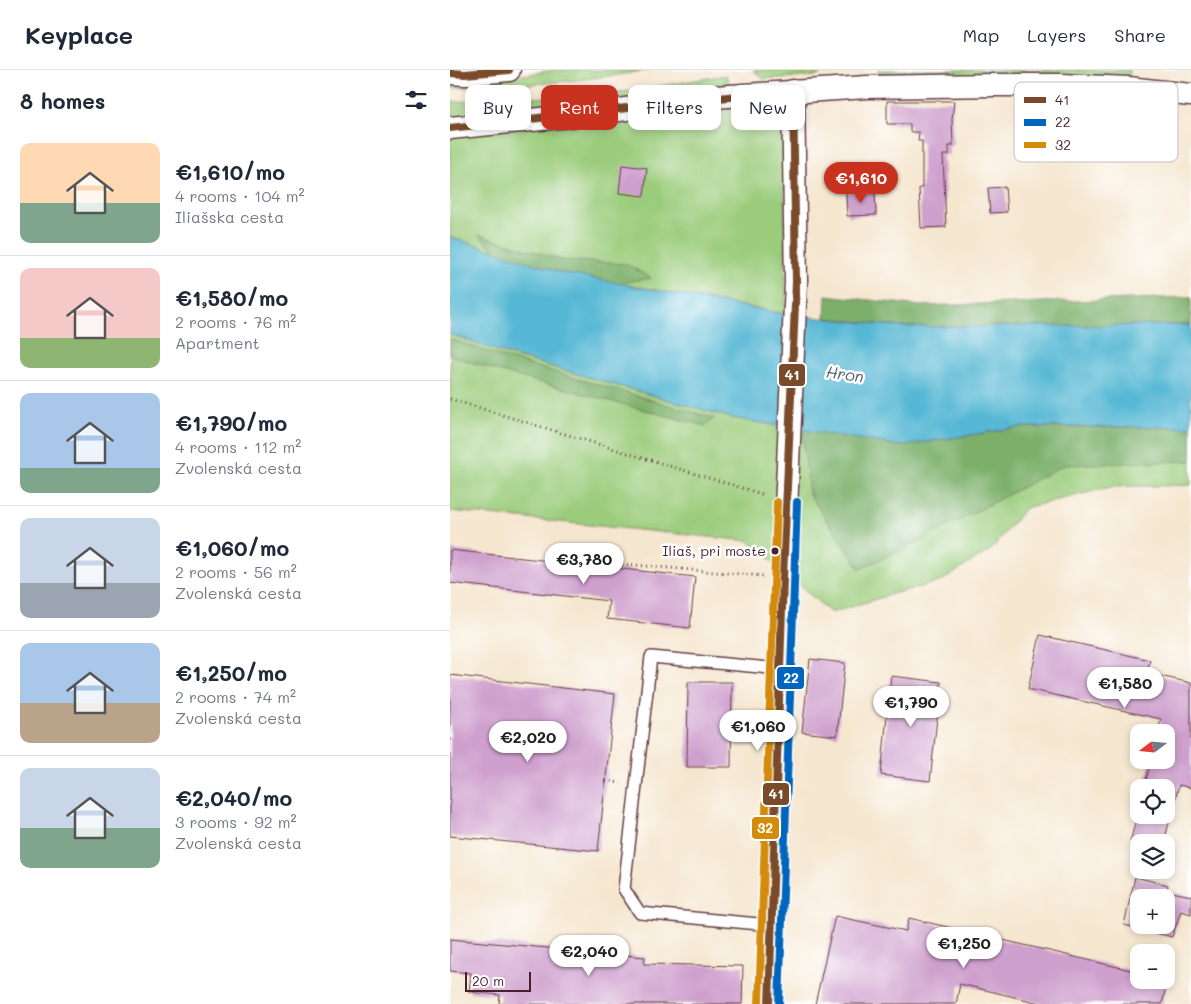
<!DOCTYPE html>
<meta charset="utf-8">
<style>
:root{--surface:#fff;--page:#f2f2f3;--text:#1f2937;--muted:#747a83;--line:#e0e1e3;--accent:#c8321e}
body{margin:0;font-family:Mali,sans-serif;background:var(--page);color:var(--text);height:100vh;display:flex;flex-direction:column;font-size:19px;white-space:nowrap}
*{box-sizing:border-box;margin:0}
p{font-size:16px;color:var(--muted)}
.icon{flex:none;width:28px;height:28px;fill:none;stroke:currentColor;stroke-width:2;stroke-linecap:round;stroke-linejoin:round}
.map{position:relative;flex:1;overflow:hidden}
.panel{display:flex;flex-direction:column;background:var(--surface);width:450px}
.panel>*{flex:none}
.hud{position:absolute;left:15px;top:15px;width:475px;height:45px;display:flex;gap:10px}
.needle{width:32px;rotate:254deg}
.controls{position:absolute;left:680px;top:654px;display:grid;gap:10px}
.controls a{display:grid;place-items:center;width:45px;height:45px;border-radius:10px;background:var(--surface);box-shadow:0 2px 8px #0003;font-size:25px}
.scale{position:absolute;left:15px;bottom:12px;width:66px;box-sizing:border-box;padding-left:5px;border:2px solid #4a1f2b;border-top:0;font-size:14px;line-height:18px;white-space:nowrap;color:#4a1f2b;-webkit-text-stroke:4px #fff;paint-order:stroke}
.price{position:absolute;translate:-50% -42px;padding:0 11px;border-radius:18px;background:#fff;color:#222;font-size:16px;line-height:32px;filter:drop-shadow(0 1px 2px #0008)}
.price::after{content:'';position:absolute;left:50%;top:30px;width:15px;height:11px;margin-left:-8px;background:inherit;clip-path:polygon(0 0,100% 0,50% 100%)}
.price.on{background:var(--accent);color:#fff}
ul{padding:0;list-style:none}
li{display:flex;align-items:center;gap:15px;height:125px;padding:0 20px}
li+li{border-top:1px solid var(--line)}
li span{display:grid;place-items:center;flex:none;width:140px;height:100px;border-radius:10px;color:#555}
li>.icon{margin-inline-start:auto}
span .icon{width:60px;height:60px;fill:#fffc;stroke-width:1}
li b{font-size:21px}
h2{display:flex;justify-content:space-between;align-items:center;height:60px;padding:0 20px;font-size:21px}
.tag{padding:0 18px;border-radius:10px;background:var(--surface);box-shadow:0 2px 8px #0003;font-size:18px;line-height:45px}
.tag.on{background:var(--accent);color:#fff}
header{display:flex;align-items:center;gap:30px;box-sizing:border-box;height:70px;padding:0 25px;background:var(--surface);border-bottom:1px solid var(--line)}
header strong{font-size:24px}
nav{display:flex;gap:28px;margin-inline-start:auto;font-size:18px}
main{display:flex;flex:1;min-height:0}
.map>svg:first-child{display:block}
.green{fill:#9bcc7b;stroke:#727653}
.forest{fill:#7cb06b;stroke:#63684b}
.water{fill:#56b8d4;stroke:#506c80}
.building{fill:#cfa0ce;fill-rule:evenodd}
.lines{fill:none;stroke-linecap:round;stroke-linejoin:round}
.lane-casing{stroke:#643d44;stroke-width:14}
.street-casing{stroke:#643d44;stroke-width:25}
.path{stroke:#643d44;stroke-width:3;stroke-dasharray:1 4;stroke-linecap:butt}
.lane{stroke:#fff;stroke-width:11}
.street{stroke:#fff;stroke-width:22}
.bus-1-casing{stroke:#fff;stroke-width:11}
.bus-2-casing{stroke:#fff;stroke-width:11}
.bus-3-casing{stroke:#fff;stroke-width:11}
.bus-1{stroke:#7a4b2a;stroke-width:8}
.bus-2{stroke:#0065bd;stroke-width:8}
.bus-3{stroke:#d48b09;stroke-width:8}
.bus-dot{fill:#4a1f2b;stroke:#fff;stroke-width:2}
.labels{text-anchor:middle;stroke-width:5;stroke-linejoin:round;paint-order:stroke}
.bus-label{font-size:14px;fill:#4a1f2b;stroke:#fff;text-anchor:end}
.water-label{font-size:16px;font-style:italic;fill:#4f5c6f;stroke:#fff}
.key{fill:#fff;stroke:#c9bcbf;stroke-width:1}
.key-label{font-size:14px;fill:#4a1f2b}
.line-badge{stroke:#fff;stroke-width:2}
.badge-label{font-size:14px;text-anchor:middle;font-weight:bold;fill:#fff}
</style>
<header>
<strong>Keyplace</strong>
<nav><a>Map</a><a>Layers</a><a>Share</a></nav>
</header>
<main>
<section class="panel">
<h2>8 homes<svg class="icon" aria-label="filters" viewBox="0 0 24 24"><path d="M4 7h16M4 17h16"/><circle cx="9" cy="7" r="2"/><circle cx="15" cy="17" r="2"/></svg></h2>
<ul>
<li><span style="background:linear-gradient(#ffd9b3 60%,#7fa58c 0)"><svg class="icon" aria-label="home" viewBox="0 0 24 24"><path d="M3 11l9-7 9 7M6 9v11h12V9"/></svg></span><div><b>€1,610/mo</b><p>4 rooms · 104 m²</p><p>Iliašska cesta</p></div></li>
<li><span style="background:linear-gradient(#f6c9c9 70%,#8fb573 0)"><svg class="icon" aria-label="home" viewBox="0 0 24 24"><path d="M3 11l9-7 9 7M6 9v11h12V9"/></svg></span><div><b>€1,580/mo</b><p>2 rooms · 76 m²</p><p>Apartment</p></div></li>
<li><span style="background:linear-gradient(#a9c7e8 75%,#7fa58c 0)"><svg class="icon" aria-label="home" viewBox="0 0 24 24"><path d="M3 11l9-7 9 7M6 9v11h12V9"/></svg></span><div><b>€1,790/mo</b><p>4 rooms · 112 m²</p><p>Zvolenská cesta</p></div></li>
<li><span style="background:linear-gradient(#c9d6e8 65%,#9aa5b1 0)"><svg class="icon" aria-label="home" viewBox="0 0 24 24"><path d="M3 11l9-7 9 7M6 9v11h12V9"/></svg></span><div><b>€1,060/mo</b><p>2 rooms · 56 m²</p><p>Zvolenská cesta</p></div></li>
<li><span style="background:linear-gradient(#a9c7e8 60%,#b9a48a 0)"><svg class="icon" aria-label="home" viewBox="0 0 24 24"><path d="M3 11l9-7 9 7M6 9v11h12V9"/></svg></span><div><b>€1,250/mo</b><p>2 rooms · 74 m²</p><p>Zvolenská cesta</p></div></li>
<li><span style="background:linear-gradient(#c9d6e8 60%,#7fa58c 0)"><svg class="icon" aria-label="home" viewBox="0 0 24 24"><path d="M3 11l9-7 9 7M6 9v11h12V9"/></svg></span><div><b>€2,040/mo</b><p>3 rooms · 92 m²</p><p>Zvolenská cesta</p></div></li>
</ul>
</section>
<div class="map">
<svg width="741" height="934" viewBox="0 0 741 934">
<rect width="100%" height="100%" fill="#fff"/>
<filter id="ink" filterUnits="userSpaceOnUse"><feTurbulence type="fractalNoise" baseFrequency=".02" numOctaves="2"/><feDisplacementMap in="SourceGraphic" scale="10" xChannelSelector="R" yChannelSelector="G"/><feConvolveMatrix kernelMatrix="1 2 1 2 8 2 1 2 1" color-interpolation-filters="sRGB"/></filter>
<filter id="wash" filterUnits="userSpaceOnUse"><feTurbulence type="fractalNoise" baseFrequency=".0096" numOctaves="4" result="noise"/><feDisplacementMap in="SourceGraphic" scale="20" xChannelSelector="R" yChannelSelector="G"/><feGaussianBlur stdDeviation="1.12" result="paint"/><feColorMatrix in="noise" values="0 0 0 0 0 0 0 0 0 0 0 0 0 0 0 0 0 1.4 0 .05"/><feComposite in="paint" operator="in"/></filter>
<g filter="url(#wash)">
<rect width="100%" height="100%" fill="#f5e6cf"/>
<!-- green -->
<g class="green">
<path d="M102,0H199C133,11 67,17 0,18V10C34,10 68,7 102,0Z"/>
<path d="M303,0H371L368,6L313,9Z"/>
<path d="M428,0H679L680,10L431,7Z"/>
<path d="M276,5L279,13L283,15L184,28L0,48V32L117,26L181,21Z"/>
<path d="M283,34L309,40L329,56L334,78L336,244L113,203L0,167V64Z"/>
<path d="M0,264L57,284L282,348L451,376L741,357V415L661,417L575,438L542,479L490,512L449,522L381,543L299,471L0,441Z"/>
</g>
<!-- forest -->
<g class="forest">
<path d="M29,165L113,190L176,194L201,208L157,215L50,187Z"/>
<path d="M376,225L471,236L741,227V255L452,257L375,248Z"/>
<path d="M0,269L56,288L264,348L255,356L51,302L0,285Z"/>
<path d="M570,357H741V391L614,395L474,469L410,499L359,424L353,370L354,360L451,376Z"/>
</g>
<!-- water -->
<path class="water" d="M0,167L113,203L334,244L452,257L741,255V357H570L451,376L282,348L57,284L0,264Z"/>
<g id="blocks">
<!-- building -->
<g class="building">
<path d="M437,31H504L502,49L503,76H499V85H493L496,157L471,158L469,118H472V71H468L469,62H460V54H437Z"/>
<path d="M172,95L197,98L194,126L169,123Z"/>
<path d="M555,117L557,142L540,143L538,118Z"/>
<path d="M425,122L426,145L397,146L396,123Z"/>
<path d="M0,480L245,507L240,558L157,549L159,531L0,513Z"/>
<path d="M590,565L700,590L697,603L741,613V718L729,715L714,772H680L689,739V745H716V718H694L701,690H716V662H708L711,649L578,619Z"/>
<path d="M360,589L395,593L387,666L352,662Z"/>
<path d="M0,605L165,624L148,781L0,766Z"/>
<path d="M441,606L491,612L480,711L431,705Z"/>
<path d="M238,612H282L281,697H237Z"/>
<path d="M685,807L718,815L717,821L741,826V844L731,841L722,867L674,855ZM689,828H716V855H689Z"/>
<path d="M385,846L456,861L459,848L689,902V910L718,909L712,934H594L510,914L506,934H365Z"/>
<path d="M0,869L195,887L194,894L293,896L292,934H49L50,925L19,922L21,903L0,901Z"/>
</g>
</g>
</g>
<g filter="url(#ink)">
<use href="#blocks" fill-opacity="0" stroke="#643d44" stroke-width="1"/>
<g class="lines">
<!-- lane casing -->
<g class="lane-casing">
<path id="lane" d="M321,855L190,843L174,819L201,587L330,599"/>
</g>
<!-- street casing -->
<g class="street-casing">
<g id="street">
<path d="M0,3L15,4L59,0"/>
<path d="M0,58L132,45L264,27L417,17L545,15H611L678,18L741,25"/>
<path d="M319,934L333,508L346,212L343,21"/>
</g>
</g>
<!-- path -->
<g class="path">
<path d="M0,329L315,425"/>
<path d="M172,494L313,506"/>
<path d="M281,648H308"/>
<path d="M156,711L171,713"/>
</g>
<!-- lane -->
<use href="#lane" class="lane"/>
<!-- street -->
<use href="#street" class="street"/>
<!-- bus-1 casing -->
<g class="bus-1-casing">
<g id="bus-1">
<path d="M0,3L15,4L59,0"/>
<path d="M0,58L257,29L343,21L346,212L333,508L319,934"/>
</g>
</g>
<!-- bus-2 casing -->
<g class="bus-2-casing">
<path id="bus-2" d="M329,934L347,432"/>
</g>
<!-- bus-3 casing -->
<g class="bus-3-casing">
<path id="bus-3" d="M309,934L327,432"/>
</g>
<!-- bus-1 -->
<use href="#bus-1" class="bus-1"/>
<!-- bus-2 -->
<use href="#bus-2" class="bus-2"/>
<!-- bus-3 -->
<use href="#bus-3" class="bus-3"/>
</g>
</g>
<!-- markers -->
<circle class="bus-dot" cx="325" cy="481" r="4.5"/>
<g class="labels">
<!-- bus labels -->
<g class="bus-label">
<text x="316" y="486">Iliaš, pri moste</text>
</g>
<!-- water labels -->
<g class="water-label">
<text transform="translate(395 304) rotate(8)" y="6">Hron</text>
</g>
</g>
<!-- legend -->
<rect x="564" y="12" width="164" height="80" rx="8" class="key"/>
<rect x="574" y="27" width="22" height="6" fill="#7a4b2a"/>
<rect x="574" y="49" width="22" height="7" fill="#0065bd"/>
<rect x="574" y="72" width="22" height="6" fill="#d48b09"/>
<g class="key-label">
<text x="605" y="35">41</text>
<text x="605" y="57">22</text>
<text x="605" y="80">32</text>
</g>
<g class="line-badge">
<rect x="328" y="293" width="28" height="24" rx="5" fill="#7a4b2a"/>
<rect x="326" y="596" width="29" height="24" rx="5" fill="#0065bd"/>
<rect x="312" y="712" width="28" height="24" rx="5" fill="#7a4b2a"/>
<rect x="301" y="746" width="29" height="24" rx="5" fill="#d48b09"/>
</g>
<g class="badge-label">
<text x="342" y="310">41</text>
<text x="341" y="613">22</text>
<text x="326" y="729">41</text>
<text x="315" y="763">32</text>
</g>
</svg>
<div class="controls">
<a><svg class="needle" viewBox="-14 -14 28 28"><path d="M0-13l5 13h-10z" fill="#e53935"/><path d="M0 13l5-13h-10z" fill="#747a83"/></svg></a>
<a><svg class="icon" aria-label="locate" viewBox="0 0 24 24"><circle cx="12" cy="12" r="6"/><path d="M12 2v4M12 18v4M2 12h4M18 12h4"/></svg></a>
<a><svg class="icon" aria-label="layers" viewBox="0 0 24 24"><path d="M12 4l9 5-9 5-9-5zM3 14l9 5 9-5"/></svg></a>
<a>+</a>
<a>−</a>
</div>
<div class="scale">20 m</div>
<b class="price on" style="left:411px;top:134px">€1,610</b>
<b class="price" style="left:134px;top:515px">€3,780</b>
<b class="price" style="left:675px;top:639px">€1,580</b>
<b class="price" style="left:461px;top:658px">€1,790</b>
<b class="price" style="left:308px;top:682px">€1,060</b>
<b class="price" style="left:78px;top:693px">€2,020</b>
<b class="price" style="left:514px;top:899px">€1,250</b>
<b class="price" style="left:139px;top:907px">€2,040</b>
<div class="hud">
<a class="tag">Buy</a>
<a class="tag on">Rent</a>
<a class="tag">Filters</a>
<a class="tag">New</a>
</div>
</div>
</main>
